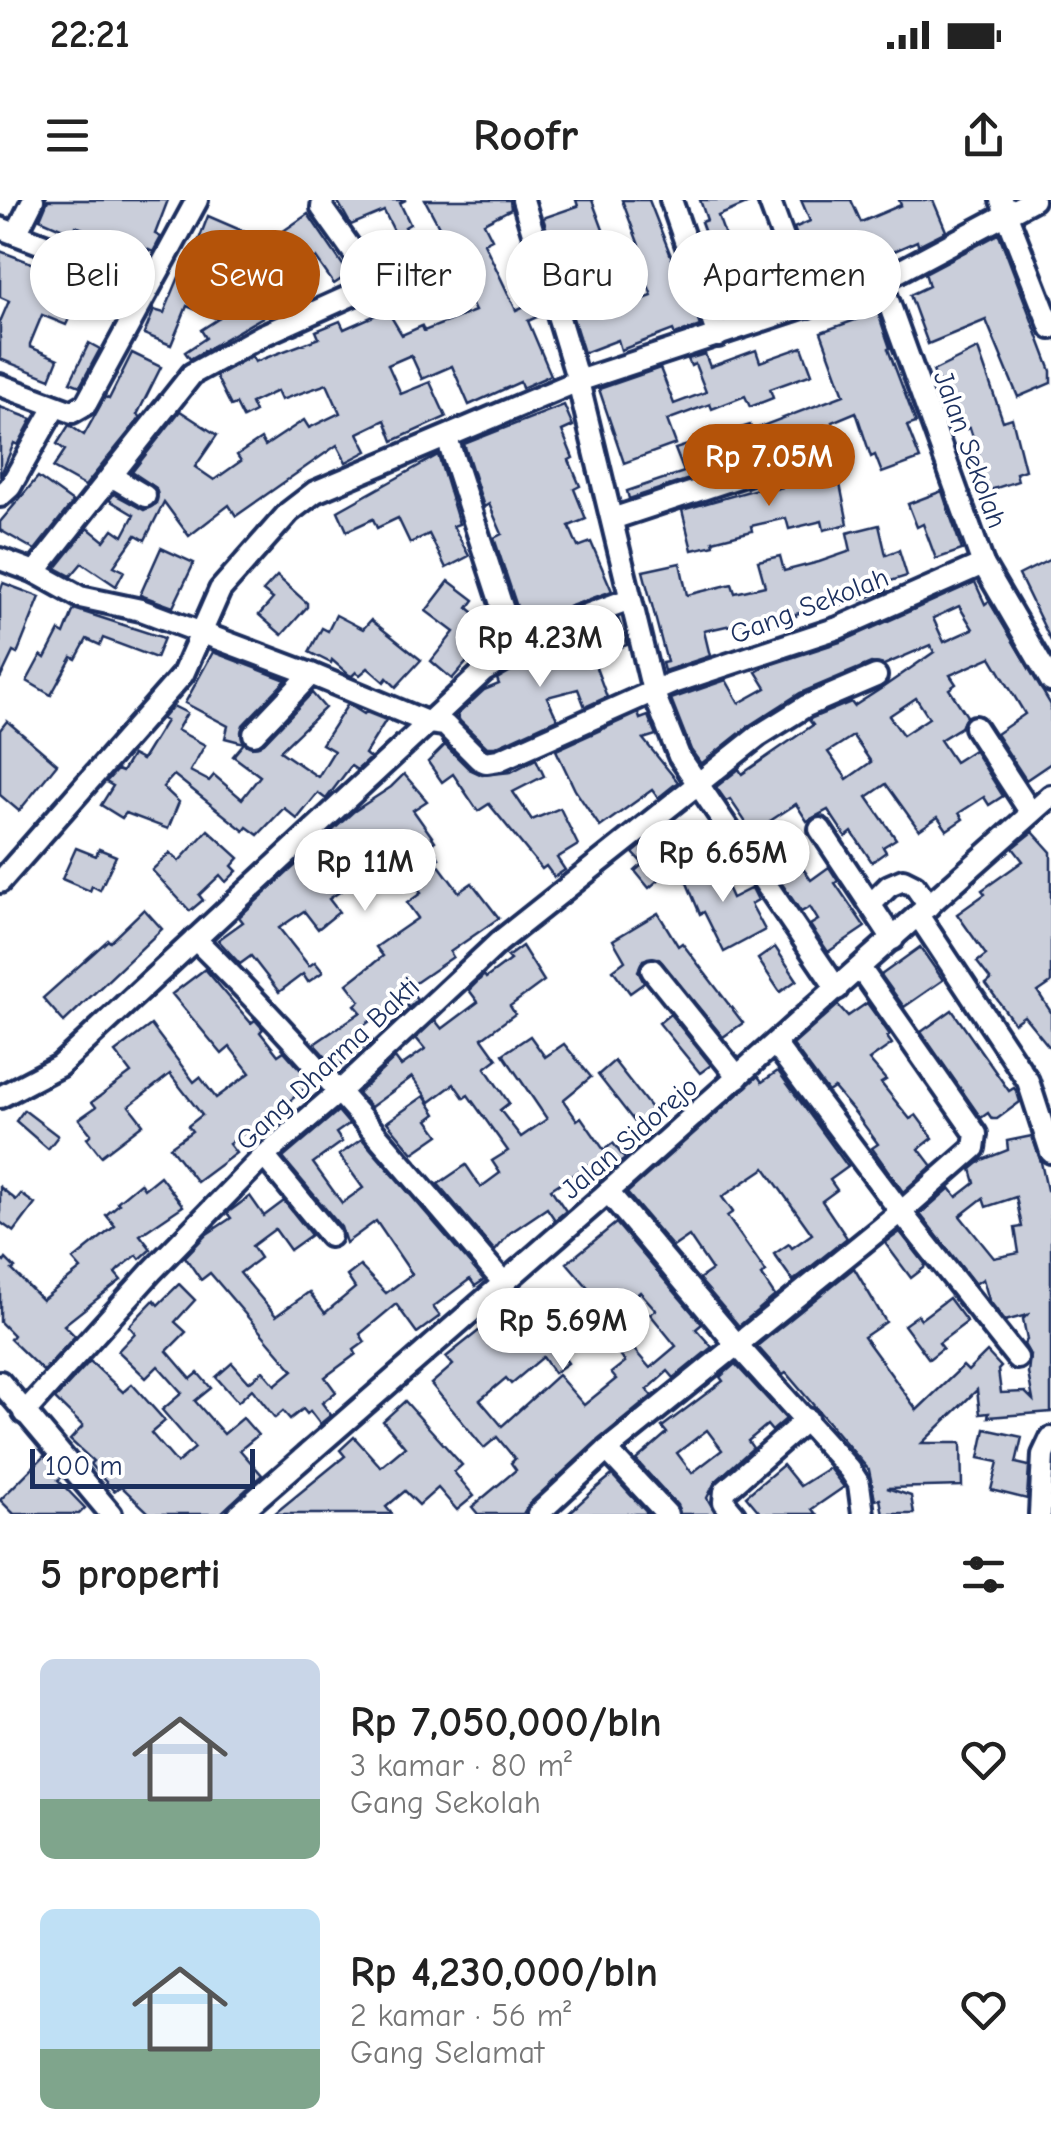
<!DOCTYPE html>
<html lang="id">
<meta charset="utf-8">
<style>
:root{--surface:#fff;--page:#f2f2f2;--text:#222;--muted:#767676;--accent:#b45309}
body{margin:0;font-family:"Comic Neue",sans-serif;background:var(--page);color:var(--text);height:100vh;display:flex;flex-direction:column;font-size:38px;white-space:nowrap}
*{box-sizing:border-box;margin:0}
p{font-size:32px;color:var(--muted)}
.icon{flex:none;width:55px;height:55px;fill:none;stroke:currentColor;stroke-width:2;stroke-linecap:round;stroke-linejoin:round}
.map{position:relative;height:1314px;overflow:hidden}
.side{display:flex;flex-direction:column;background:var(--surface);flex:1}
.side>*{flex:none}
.banner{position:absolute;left:30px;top:30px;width:992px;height:90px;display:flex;gap:20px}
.scale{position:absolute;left:30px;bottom:25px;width:225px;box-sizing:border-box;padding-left:10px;border:5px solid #1b2f5e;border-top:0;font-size:28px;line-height:35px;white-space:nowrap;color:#1b2f5e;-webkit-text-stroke:8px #fff;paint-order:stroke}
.price{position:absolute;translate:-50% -85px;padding:0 22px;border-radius:35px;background:#fff;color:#222;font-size:32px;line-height:65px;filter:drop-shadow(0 2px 5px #0008)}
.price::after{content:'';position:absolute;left:50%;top:60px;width:30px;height:22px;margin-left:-15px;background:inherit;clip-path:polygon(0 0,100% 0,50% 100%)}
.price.selected{background:var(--accent);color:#fff}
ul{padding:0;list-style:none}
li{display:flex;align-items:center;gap:30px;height:250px;padding:0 40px}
li span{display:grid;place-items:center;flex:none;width:280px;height:200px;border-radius:15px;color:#555}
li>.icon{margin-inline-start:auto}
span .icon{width:120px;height:120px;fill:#fffc;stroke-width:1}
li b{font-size:42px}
h2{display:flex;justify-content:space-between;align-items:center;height:120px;padding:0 40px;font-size:42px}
.tag{padding:0 35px;border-radius:45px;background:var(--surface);box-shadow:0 2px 8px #0004;font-size:35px;line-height:90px}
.tag.selected{background:var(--accent);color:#fff}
.status{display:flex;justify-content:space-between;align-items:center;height:70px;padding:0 50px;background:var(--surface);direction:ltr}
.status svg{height:28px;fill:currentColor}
header{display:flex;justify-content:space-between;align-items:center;height:130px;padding:0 40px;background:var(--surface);font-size:45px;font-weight:600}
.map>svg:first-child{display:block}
.building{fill:#caceda;stroke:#1b2f5e;stroke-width:2.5;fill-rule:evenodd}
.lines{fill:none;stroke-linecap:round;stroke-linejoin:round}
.minor-casing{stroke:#1b2f5e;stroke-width:28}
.minor{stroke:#fff;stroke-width:20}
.labels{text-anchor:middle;stroke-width:8;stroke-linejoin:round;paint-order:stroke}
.street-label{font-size:28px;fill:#1b2f5e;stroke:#fff}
</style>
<div class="status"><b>22:21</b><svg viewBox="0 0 49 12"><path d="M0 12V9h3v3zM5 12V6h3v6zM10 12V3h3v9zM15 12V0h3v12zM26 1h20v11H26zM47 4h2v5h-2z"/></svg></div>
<header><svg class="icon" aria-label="menu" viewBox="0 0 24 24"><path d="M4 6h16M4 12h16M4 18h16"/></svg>Roofr<svg class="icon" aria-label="share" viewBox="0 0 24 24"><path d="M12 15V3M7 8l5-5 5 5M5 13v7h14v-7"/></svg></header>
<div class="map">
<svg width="1051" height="1314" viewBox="0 0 1051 1314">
<rect width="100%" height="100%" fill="#fff"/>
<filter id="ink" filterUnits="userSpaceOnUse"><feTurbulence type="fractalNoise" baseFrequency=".01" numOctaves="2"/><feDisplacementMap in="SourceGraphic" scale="20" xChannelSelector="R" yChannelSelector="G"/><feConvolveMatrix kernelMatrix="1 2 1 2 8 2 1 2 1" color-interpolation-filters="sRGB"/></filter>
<g filter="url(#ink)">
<!-- building -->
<g class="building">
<path d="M48,0H168L155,34L161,37L153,52L142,47L136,62L93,49L98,35L76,26L72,33L40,19Z"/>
<path d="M337,0H406L400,3L410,24L405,27L414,44L407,47L416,66L388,80L371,46L395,33L384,11L351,25Z"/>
<path d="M425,0H510L511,9L484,23L492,39L484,43L516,110L533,102L539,116L528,121L551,175L522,188L520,182L469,205L452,166L422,179L411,155L388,165L401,194L430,182L446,217L393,241L385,220L358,233L367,251L346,262L337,245L236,316L229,305L189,336L164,302L145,340L136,335L114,366L124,371L116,386L82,363L71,376L56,368L88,328L104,341L113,329L123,336L134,315L109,300L114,294L144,310L156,304V288L132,272L180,211L217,235L195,267L214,280L241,261L237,255L261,239L265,246L304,220L309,228L340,213L327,184L281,200L277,191L251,203L255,212L243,218L236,204L231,206L216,176L252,156L255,162L319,138L316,131L340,121L344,129L387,110L402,135L422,126L424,131L475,111L450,60L445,63L434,41L444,36Z"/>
<path d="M576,0H592L609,46L569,61L559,33L549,37L543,18L578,6Z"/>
<path d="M622,0H649L680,79L683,78L700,126L675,135L673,130L621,150L618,140L584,153L572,115L602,103L605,113L652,96L638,58L643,56Z"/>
<path d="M700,0H756L718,16L736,66L765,55L768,61L770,60L780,96L725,115L705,55L712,52L701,22L707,20Z"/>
<path d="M801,0H851L861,22L901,5L899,0H933L946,31L918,45L917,41L883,56L879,47L837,65L843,79L824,85L818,69L812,72L806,61L794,28L810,21Z"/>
<path d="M308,14L349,74L334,84L316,58L294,74L306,92L190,159L185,152L206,138L201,130L218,119L187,106L171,145L144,134L154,110L164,113L181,72L186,74L208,16L245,32L231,65L224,62L214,86L221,89L212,109L267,72L258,59L281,43L276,36Z"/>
<path d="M999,34L1051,171V183L1018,197L986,120L928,144L910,95L929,86L925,73Z"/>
<path d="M0,51L47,69L49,64L62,66L124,93L110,120L75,106L66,125L42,115L30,144V147L58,159L50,179L0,159V122L9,101L0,97Z"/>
<path d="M873,98L890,148L888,149L916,223L907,226L920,259L882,273L875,255L871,257L856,212L832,222L837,236L825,234L629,299L627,291L684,272L675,249L750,225L752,230L844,195L821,132L864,117L859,103Z"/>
<path d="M89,143L100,149L80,186L70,182Z"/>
<path d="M802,147L812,174L770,189L773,198L750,207L745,196L712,209L710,204L667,220L676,244L624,263L599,189L660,168L674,204L706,192L695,164L691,166L688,159L705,154L710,167L756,150L760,162Z"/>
<path d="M978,149L1003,221L1012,218L1025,270L1016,273L1018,281L984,292L974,261L980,259L970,228L967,229L948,187L942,190L933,171Z"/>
<path d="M132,153L161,167L137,215L141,217L85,286L53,268L65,250L57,244L69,225L84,235L105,197L109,199Z"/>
<path d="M564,205L573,226L562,231L573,258L569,260L580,286L574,289L586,319L569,326L578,347L591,342L612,391L563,409L525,431L494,338L502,334L489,304L484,307L464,244Z"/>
<path d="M0,207L32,219L18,245L14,243L0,277Z"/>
<path d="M438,255L459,324L453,326L469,356L446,368L429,334L410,343L398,318L377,328L373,319L347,331L338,311Z"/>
<path d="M835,259L848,324L824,330L822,321L789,329L786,318L751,326L752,331L713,341L714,345L692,350L682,310L774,284L775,289L824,277L821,264Z"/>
<path d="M38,277L73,302L35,350L0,330V322Z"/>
<path d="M942,291L962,350L936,359L923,324L917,327L908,304Z"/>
<path d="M879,325L886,355L899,350L907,376L884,383L887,391L830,409L829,406L795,414L796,416L772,423L773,426L751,431L749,421L704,431L710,456L664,471L662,463L667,462L643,371L680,363L687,395L732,384L735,393L765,386L758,361L780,356L784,371L819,362L851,351L847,333Z"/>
<path d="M161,348L194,363L173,407L140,395Z"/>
<path d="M1051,359V441L1019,375Z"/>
<path d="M277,376L307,403V407L282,435L259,415L273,399L263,391Z"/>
<path d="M449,381L474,400L468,408L495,430L452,479L431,461L454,432L426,411Z"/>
<path d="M975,382L985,404L989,401L1051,505V563L1026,580L996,534L1025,514L991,457L950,475L956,484L949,489L967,516L961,527L940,540L955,562L974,550L1003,596L989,605L984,597L959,613L963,619L947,630L938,617L919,630L886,584L867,597L896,639L883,647L886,652L872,662L852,632L846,637L828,610L807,621L796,604L770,621L811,680L829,667L838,681L835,683L865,727L828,752L810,725L818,720L810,707L801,712L749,635L753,633L730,599L726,601L716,587L739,569L742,574L813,525L809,520L812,518L851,502L854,506L882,488L934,452L930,445L884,465L871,463L800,493L750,525L701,564L691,550L671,499L726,480L739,503L766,488L756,472L766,466L843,441ZM959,406L973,429L944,442L933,418ZM916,498L929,518L903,535L889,516ZM853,536L871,562L847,579L828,552Z"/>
<path d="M3,383L40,397L17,454L13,452L0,479V392Z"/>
<path d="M74,409L164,438L156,458L103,438L100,445L87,439L76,459L72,457L51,495L27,481L41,455L45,458L59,431L64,434Z"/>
<path d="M336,415L363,429L371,420L421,460L396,487L387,478L384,482L368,468L360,475L356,472L352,476L349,475L332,460L331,463L309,452L322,428L328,431Z"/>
<path d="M618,418L627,445L592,457L607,497L585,507L578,489L547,497L557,519L495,547H487L460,521L457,515L484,490L499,484L497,479L511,471L594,442L589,429Z"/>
<path d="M213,452L286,480L243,525L241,532L244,543L225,538L228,526L185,503Z"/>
<path d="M312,493L325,508L280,551L318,577L334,551L322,544L348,504L364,514L366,512L386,520L365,554L370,558L357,570L351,566L326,599L318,593L297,619L284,608L258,635L247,627L244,631L174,575L163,587L179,602L168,629L126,613L122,618L101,605L113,586L106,582L117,570L122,572L132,555L142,560L166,521L162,519L173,506L187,513L177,530L205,545L190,571L209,581L214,575L242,599L260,576L233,556L244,543L252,547L264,543Z"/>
<path d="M638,513L640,519L648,516L656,535L643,539L678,582L658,598L652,590L600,627L575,590L556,550Z"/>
<path d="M7,521L57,564L19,611L0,595V530Z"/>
<path d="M441,541L469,569L482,575L511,572L536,559L544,576L513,592L532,620L560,608L578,645L557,658L565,670L554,677L546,666L542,669L489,604L478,611L453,574L442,582L428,562L444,546Z"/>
<path d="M404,574L427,601L413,610L435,641L430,645L439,658L435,660L459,692L472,683L499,718L450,752L453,757L408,788L417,800L409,808L401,798L362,827L372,840L336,868L314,844L361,812L355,805L360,801L347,784L383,756L376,747L418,718L407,703L421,693L410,679L414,676L389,640L370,653L363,642L343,656L352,670L336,685L341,691L329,699L339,712L318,729L304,711L279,728L309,766L315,762L323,772L308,782L303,774L279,792L251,756L240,764L218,740L243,722L239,717L298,663L324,645L321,641L353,612L391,587Z"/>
<path d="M208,630L239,658L232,666L237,671L226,682L220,675L199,695L203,700L190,711L152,670L170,653L179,661Z"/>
<path d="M1033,632L1051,652V783L1038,792L1051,812V849L1024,816L1014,823L986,784L991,780L977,762L986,755L957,714L985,694L982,690L1023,661L1013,648Z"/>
<path d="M656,634L670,651L659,660L668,672L649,688L635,671L643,664L633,653Z"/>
<path d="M76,648L96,656L99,649L116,656L100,690L92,686L90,691L62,679Z"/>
<path d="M713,656L732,698L752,688L758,700L751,704L765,730L724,752L704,712L700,714L682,671Z"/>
<path d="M144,709L162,729L64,822L43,798L108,740L110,742Z"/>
<path d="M658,713L678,746L682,743L743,823L723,837L658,758L643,760L638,771L644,783L630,793L613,770L625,761L613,740Z"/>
<path d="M522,746L544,781L510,806L515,814L482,838L497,859L485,868L509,903L500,910L521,937L547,919L503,854L530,836L545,857L564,844L591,877L563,900L577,920L581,917L604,950L613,943L625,959L598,980L588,965L551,989L566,1011L555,1020L547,1008L510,1033L495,1051L438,984L466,965L481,987L500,973L492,961L508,951L468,895L464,898L454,884L430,902L412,877L371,907L358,893L395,858L401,866L425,849L416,838L435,820L442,829L478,802L469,790L484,775L486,778L510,760L507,757Z"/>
<path d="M775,747L797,780L780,792L758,759Z"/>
<path d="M920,747L943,780L904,807L881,775Z"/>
<path d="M205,769L251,823L255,820L263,829L260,832L278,855L284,851L312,883L252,931L250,929L229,944L236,953L197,982L170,947L192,931L188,926L202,915L170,874L129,906L143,924L101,956L87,938L91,934L79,919L96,907L92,902L131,873L115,852L151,825L194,882L200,877L216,898L250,873L230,847L222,854L172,794Z"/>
<path d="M867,803L890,835L887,837L892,844L869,860L886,880L881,883L910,919L916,915L933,938L919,949L932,966L903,992L872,948L878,944L856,914L834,888L828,892L793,845L838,805L848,816Z"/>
<path d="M952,810L1009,891L1014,888L1017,892L1020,902L997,919H992L988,913L981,918L921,832Z"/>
<path d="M670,814L711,865L700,873L659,823Z"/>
<path d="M614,861L654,912L637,925L598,875Z"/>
<path d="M778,871L848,967L830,980L837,990L822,1001L847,1038L793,1081L774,1054L789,1044L792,1048L812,1034L765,968L722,997L733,1012L727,1016L766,1072L761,1075L775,1096L739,1126L699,1079L712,1070L689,1036L673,1047L627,993L758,876L762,882Z"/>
<path d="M424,896L436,914L428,920L439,935L413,953L387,922Z"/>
<path d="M24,910L58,936L48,949L16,921Z"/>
<path d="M338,911L349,924L336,933L342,942L313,963L342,1003L363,988L339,955L362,939L484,1080L475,1086L470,1079L433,1107L440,1116L417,1133L396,1104L360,1134L365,1142L354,1150L356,1154L325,1177L336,1192L322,1203L331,1215L320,1224L310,1211L307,1214L303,1209L290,1219L283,1211L275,1218L252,1189L238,1202L216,1177L232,1163L249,1182L263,1171L275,1185L293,1170L210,1073L201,1080L185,1057L207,1034L231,1018L227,1013L230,1011L250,996L264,1016L284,1001L311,1035L290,1050L275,1029L252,1046L260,1058L240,1073L276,1116L309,1092L325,1113L355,1088L347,1076L360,1066L386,1093L412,1074L376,1021L346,1043L341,1027L283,958Z"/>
<path d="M1032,936L1041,962L1047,990L1051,989V1212L988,1217L989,1213L980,1214L977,1190L922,1243H961L962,1286L887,1288L911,1296L914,1314H883L880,1299L875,1300L869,1270L786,1173L783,1175L757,1146L854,1068L886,1122L864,1137L917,1210L963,1166L968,1171L987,1152L1001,1167L998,1170L1001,1193L1025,1192L1033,1200L1028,1173L1030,1155L1024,1144L1027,1140L1023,1119L1027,1115L1005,1121L989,1100L983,1079L975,1084L920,1014L950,988L957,997L975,983L971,969L982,960L1008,950L1007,941ZM1016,997L1022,1027L1015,1028L1019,1053L994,1058L960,1016L983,998L986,1007Z"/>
<path d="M160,976L183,1006L140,1035L151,1049L140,1059L137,1055L119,1069L115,1073L121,1080L64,1125L75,1136L43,1171L10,1139L13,1135L0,1122V1059L4,1062L6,1059L15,1068L12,1070L42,1100L81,1069L73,1060L115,1026L106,1015L119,1004L117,1002L140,983L144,989Z"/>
<path d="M0,987L16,1000L21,994L35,1004L14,1032L0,1022Z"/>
<path d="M616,1023L702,1124L696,1129L712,1147L674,1178L668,1171L647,1190L652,1196L598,1240L529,1304L523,1314H478L472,1307L516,1270L511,1263L515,1259L497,1237L484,1248L431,1184L453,1165L446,1157L500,1114L496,1108L505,1100L517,1116L534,1102L546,1117L555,1109L573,1131L555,1145L568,1163L554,1173L543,1157L511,1184L506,1178L480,1200L502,1226L558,1175L584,1205L616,1179L611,1173L625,1162L619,1154L630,1145L650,1168L676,1146L650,1114L656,1110L640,1092L620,1109L606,1092L598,1099L567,1063Z"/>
<path d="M900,1032L925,1064L924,1068L911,1078L885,1043Z"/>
<path d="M179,1084L195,1100L175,1122L186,1132L167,1151L191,1179L198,1173L211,1188L195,1201L224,1234L243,1218L258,1235L240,1250L262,1275L220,1314H150L121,1286L114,1291L90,1264L93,1261L70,1240L83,1226L55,1199L90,1161L123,1192L132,1184L165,1221L151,1233L177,1263L195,1248L162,1210L182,1193L158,1166L146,1178L118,1151L135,1133L129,1126L154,1100L158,1105Z"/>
<path d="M949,1098L967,1122L939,1143L943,1148L929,1159L904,1125L918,1115L921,1119Z"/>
<path d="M735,1164L786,1219L772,1231L767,1225L748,1241L753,1248L715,1282L707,1298L716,1314H680L677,1305L636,1260L667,1233L662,1227L723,1181L720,1177ZM707,1230L722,1250L692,1273L677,1253Z"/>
<path d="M405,1201L462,1265L454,1272L474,1296L457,1310L438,1288L419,1305L405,1291L386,1307L392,1314H274L345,1256L340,1250L354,1237L381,1267L405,1247L383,1221Z"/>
<path d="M985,1229L1022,1237L1016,1263L1029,1266L1027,1299L991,1290L998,1262L979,1258Z"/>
<path d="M44,1256L62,1277L58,1280L85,1308L79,1314H14L0,1300Z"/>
<path d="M783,1265L800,1286L829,1268L844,1287L812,1309L816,1314H761L746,1296Z"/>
<path d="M612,1275L648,1314H568L594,1290Z"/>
</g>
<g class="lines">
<!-- minor casing -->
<g class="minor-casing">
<g id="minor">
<path d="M523,0L578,181L653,491L679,556L837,789"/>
<path d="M671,0L718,136"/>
<path d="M769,0L808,106"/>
<path d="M1001,0L1051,128"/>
<path d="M0,28L150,85"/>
<path d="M16,34L33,0"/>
<path d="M881,81L983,364L1051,481"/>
<path d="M0,185L72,212L86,204L197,0"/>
<path d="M447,238L516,450"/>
<path d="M111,276L145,296"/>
<path d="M0,296L10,287L55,207"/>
<path d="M612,319L829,247"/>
<path d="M0,359L35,372L80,397L141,410L311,474L429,523L445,525L479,559L486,562L499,560L672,483L838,428L983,364"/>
<path d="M35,372L192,174L263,135L370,87L371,77L322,8L323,0"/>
<path d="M975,527L1031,613"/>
<path d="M254,534L311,474"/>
<path d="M820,629L893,739"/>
<path d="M0,682L183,474L220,390L289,312L315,292L578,181L881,81L1033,0"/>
<path d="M871,704L889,686L903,680L915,686L929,706"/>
<path d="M918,715L1028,881L1051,952"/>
<path d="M195,739C305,847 403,966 504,1083"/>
<path d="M652,770L738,877"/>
<path d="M775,844L901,1012L1017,1158"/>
<path d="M0,897L59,866L484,471L568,422L630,399"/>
<path d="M264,956L330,1036"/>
<path d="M608,992L738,1146L850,1270L859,1284L863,1314"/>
<path d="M0,1182L111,1314"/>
<path d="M24,1213L152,1071L264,956L341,890L499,742L758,536L806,506L876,476"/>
<path d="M607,1250L667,1314"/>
<path d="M239,1314L608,992L1051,596"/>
<path d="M538,1314L607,1250L901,1012L974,948L976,934L860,768"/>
<path d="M734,1314L724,1302L725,1291L807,1219"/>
<path d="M1040,1314L1043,1255L1051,1238"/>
</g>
</g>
<!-- minor -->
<use href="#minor" class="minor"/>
</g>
</g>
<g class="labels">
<!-- street labels -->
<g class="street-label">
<text transform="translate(971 249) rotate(70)" y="10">Jalan Sekolah</text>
<text transform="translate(809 405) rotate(-21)" y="10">Gang Sekolah</text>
<text transform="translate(327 863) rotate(-43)" y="10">Gang Dharma Bakti</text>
<text transform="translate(629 937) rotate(-41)" y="10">Jalan Sidorejo</text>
</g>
</g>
</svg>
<div class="scale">100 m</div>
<b class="price selected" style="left:769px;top:309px">Rp 7.05M</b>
<b class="price" style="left:540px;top:490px">Rp 4.23M</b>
<b class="price" style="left:723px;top:705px">Rp 6.65M</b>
<b class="price" style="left:365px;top:714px">Rp 11M</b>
<b class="price" style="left:563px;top:1173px">Rp 5.69M</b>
<div class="banner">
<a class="tag">Beli</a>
<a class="tag selected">Sewa</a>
<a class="tag">Filter</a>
<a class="tag">Baru</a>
<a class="tag">Apartemen</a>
</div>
</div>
<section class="side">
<h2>5 properti<svg class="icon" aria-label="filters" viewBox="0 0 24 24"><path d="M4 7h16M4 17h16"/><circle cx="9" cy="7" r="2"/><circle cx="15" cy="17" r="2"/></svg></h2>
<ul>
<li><span style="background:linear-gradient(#c9d6e8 70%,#7fa58c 0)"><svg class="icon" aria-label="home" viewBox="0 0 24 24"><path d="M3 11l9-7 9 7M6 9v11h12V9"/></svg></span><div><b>Rp 7,050,000/bln</b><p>3 kamar · 80 m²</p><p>Gang Sekolah</p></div><svg class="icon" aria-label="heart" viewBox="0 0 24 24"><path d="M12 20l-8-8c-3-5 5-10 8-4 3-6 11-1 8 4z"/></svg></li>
<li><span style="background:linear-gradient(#bfe0f5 70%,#7fa58c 0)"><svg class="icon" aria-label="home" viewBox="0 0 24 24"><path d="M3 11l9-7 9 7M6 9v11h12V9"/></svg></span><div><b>Rp 4,230,000/bln</b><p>2 kamar · 56 m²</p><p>Gang Selamat</p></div><svg class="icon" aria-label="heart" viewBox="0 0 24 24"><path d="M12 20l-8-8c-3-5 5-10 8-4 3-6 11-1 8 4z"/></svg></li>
</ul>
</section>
